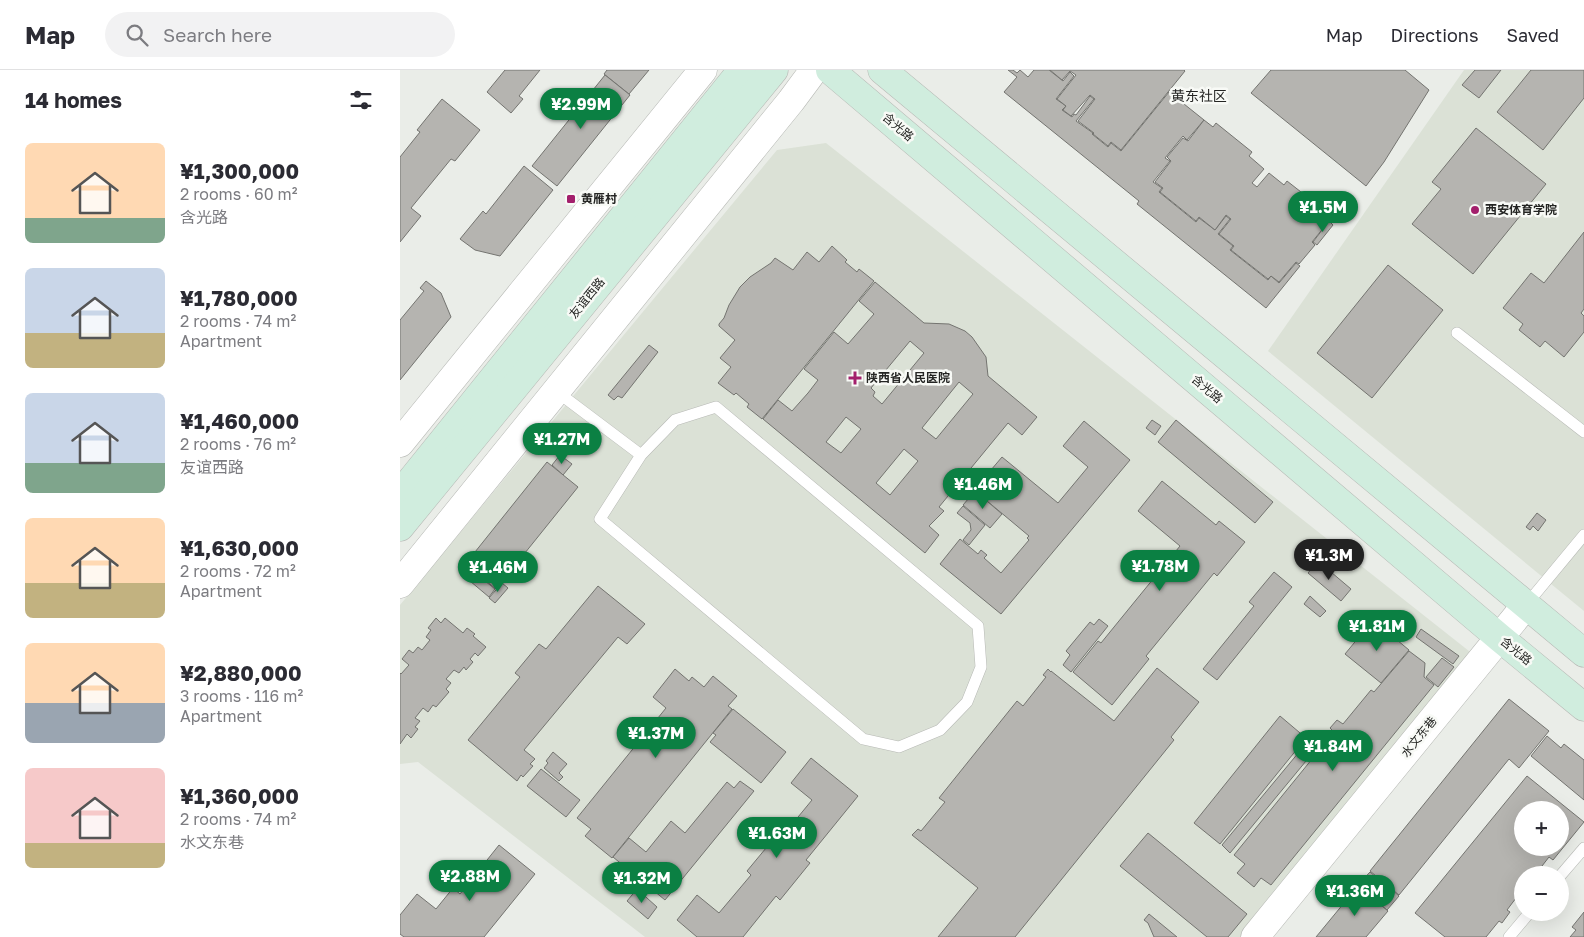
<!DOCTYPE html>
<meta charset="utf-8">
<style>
:root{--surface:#fff;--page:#f2f2f3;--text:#2b2b33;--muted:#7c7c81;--line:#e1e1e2;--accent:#0b8043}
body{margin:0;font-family:"Golos Text","Noto Sans SC",sans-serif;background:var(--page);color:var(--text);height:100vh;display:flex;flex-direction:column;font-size:19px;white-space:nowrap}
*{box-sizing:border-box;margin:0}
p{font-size:16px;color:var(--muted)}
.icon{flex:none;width:28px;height:28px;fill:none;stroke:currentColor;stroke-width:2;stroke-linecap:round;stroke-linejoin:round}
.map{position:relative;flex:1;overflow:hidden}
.drawer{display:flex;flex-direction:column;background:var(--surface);width:400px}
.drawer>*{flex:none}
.fabs{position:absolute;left:1114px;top:731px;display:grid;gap:10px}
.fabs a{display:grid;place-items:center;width:55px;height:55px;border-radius:50%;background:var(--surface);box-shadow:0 5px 20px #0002;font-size:25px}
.price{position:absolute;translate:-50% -42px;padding:0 11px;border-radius:18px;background:var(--accent);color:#fff;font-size:16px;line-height:32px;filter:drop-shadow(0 1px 2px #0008)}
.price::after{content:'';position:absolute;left:50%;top:30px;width:15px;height:11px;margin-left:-8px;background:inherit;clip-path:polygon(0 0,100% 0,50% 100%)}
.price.current{background:#222;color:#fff}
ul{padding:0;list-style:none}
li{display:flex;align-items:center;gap:15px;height:125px;padding:0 25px}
li span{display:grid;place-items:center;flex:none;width:140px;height:100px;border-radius:8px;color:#555}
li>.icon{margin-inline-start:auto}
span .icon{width:60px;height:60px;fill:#fffc;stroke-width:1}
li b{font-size:21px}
h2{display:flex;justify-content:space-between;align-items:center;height:60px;padding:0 25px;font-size:21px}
header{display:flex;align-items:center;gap:30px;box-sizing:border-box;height:70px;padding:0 25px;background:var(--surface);border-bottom:1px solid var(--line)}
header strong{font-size:24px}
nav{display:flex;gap:28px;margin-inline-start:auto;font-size:18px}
.search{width:350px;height:45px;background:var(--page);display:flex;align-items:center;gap:12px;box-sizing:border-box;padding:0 18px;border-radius:28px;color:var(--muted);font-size:19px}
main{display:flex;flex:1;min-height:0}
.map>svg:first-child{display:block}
.built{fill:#dbe1d6}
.building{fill:#b5b4b0;stroke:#747470;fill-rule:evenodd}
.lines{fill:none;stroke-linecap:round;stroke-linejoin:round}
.service-casing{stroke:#b7b9b5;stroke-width:12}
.tertiary-casing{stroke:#b7b9b5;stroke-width:29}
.secondary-casing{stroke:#b7b9b5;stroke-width:29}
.service{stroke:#fff;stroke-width:11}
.tertiary{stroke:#fff;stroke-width:28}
.secondary{stroke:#d0edde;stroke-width:28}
.poi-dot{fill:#a31f6c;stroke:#f8faf6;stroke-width:2}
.labels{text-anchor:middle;stroke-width:5;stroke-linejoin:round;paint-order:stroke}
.street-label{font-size:12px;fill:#242523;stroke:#f8faf6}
.poi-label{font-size:12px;font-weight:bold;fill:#242523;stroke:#f8faf6;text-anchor:start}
.neighbourhood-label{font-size:14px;fill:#242523;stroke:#f8faf6}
</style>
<header>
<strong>Map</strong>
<div class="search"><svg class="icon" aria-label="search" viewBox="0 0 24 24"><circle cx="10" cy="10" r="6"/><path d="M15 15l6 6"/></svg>Search here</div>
<nav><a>Map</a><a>Directions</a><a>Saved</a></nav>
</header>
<main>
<section class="drawer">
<h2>14 homes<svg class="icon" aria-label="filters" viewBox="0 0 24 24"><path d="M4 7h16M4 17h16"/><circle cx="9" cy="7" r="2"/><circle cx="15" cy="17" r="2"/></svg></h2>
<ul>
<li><span style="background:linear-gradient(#ffd9b3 75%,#7fa58c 0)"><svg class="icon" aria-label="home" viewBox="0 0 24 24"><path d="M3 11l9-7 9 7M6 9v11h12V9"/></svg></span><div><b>¥1,300,000</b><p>2 rooms · 60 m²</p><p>含光路</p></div></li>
<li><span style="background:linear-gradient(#c9d6e8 65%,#c2b280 0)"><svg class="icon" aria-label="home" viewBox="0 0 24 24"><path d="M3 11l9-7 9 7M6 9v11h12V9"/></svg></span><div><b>¥1,780,000</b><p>2 rooms · 74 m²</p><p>Apartment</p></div></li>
<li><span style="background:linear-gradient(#c9d6e8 70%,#7fa58c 0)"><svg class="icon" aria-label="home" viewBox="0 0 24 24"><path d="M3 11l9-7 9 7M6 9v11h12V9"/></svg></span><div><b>¥1,460,000</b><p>2 rooms · 76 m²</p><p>友谊西路</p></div></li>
<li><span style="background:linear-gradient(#ffd9b3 65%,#c2b280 0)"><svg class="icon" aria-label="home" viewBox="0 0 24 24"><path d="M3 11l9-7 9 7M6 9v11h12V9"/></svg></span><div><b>¥1,630,000</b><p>2 rooms · 72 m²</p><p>Apartment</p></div></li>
<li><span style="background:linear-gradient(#ffd9b3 60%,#9aa5b1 0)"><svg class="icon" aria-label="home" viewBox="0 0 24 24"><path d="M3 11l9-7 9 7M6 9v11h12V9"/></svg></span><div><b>¥2,880,000</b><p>3 rooms · 116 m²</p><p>Apartment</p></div></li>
<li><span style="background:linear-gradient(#f6c9c9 75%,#c2b280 0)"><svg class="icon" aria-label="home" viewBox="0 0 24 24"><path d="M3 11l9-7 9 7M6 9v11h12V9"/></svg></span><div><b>¥1,360,000</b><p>2 rooms · 74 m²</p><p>水文东巷</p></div></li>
</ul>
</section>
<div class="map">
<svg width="1184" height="867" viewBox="0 0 1184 867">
<rect width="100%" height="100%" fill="#eaede8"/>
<!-- built -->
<g class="built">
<path d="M1064,0H1184V541L868,281Z"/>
<path d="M426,73L1074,585L844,867H245L18,692L0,694V535L377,80Z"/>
</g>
<!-- building -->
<g class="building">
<path d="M105,0H140L119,26L123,29L111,43L87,22Z"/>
<path d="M207,0H249L229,24L204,4Z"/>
<path d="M608,0H613L617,3L620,0L628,7L634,0H649L663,11L670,2L674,6L656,29L666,36L662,40L672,47L674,44L676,45L690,26L694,29L676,51L693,63L692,64L708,77L711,73L721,81L769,22L804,50L787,70L783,66L765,88L770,91L753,112L762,118L759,122L796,152L799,148L815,160L826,146L830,149L818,164L833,176L830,180L868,210L871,206L879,213L896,193L900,196L866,238L737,134L739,131L604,22L617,7Z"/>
<path d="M650,0H784L785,1L721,80L711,72L708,76L693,64L694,63L678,51L695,29L690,25L671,46L663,40L666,36L657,29L676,5L670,1L662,10Z"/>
<path d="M871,0H1005L1029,20L984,92L966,116L851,23Z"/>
<path d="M1075,0H1101L1079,28L1062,15Z"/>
<path d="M1131,0H1184V28L1143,80L1097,42Z"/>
<path d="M205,5L230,25L157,116L132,96Z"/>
<path d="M42,29L80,60L55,91L51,89L11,138L21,146L0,172V87L20,62L17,60Z"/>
<path d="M804,50L813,57L816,53L852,82L849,86L864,99L852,113L857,117L869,103L884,115L887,111L924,140L920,144L929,151L912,172L915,175L899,194L896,192L879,212L871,206L868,209L831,180L834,176L819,164L831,149L826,145L815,160L799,147L796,151L760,122L763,118L755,112L771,91L767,87L783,68L788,71Z"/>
<path d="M1076,58L1146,114L1073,204L1012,154L1041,119L1032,112Z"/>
<path d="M124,96L153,120L100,186L75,180L60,169L83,141L86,144Z"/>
<path d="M929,151L933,155L917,175L913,172Z"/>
<path d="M1184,162V239L1181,243L1184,246V262L1164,287L1145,271L1140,277L1119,260L1123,254L1103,238L1131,203L1144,213Z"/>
<path d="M432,176L447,190L445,192L457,202L459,199L474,211L362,349L347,337L349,334L336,323L334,325L318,313L331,297L320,288L335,270L319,256V254L324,248L329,235L340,217L350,207L371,193L375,188L393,200L407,182L419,192Z"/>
<path d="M988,195L1043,240L972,328L917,283Z"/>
<path d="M26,211L41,223L51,247L0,310V250L24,221L20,218Z"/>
<path d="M475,212L524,253L549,254L565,261L572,267L586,287L588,306L637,347L622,365L608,353L539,437L544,441L529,456L539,465L525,483L363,349L378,330L392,341L408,323L418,310L404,299L434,262L448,274L474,244L459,231ZM510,271L524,283L482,334L473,326L475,322L471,318ZM559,312L573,324L536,369L522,358ZM446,347L461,359L441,383L426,372ZM504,379L518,391L490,425L476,413Z"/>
<path d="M249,275L258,282L222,328L218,326L214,330L208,325Z"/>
<path d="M752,350L761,356L755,365L746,358Z"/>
<path d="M776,350L873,432L855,453L758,372Z"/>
<path d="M684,351L730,390L601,544L540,494L560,469L578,484L581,480L587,485L584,488L601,503L629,470L627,468L629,466L574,420L602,387L658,433L688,397L663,376Z"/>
<path d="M160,385L172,394L163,405L152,395Z"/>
<path d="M147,392L178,417L96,519L76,503L82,496L71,487Z"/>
<path d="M762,411L816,455L819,451L845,472L817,506L814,503L746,586L749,589L712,635L673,602L698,571L701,573L780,476L738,441Z"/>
<path d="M575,421L602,444L590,458L563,435Z"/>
<path d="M563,436L585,455L569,475L563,470L571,460L570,453L557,443Z"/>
<path d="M1137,443L1146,450L1138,461L1133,456L1130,460L1126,457Z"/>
<path d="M918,491L951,519L941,531L908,503Z"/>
<path d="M70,499L95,519L89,527L64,506Z"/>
<path d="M874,502L892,517L817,610L803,599L854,536L849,532Z"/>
<path d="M102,513L108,518L95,533L89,528Z"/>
<path d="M198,516L245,554L227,574L218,567L124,680L135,689L130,694L133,696L123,707L121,705L117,711L68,670L120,607L115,603L139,574L146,579Z"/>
<path d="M910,526L926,541L920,547L904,534Z"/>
<path d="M36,548L41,553L45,548L63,563L67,558L75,564L73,566L86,577L78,586L75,583L70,589L73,592L66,600L64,597L59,603L54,600L46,609L51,613L46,619L49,622L36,637L33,635L28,642L23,638L15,648L20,651L15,657L18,659L11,668L7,664L0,674V603L1,604L9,595L2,589L9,580L13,583L18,577L22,580L30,570L26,567L31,560L28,558Z"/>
<path d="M699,549L708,556L671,602L663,595L670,585L666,581L690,552L694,555Z"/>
<path d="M973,550L1009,580L981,613L945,584Z"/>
<path d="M1021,559L1059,586L1053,594L1016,567Z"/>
<path d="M1009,581L1025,593L1024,607L1034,615L871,815L861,808L854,817L837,803L845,794L834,785L934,662L930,658L937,650L943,654L971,620L974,622Z"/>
<path d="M1042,588L1054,597L1038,617L1026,607Z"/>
<path d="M757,598L799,632L771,667L774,670L615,867H538L578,818L512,765L518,759L521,761L545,732L539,728L617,631L623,636L646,607L643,605L648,599L651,602V601L714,651Z"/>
<path d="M275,599L289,611L292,607L304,617L313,606L337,626L328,636L332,639L212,788L185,766L191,759L177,748L266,638L253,627Z"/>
<path d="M1109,629L1149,661L1119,698L1109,689L999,825L970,801Z"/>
<path d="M333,639L386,682L361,713L310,672L316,665L313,663Z"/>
<path d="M880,646L906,668L820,774L794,753Z"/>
<path d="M1147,666L1161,678L1164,674L1184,690V730L1131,686Z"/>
<path d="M909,670L911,672L905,680L911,685L830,783L822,775Z"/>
<path d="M153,682L167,694L159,703L163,707L159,711L144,698L148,693L146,691Z"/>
<path d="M411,688L458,726L406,790L410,793L380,830L376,826L343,867H297L277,850L297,825L319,843L351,805L347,801L376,766L380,769L412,730L391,713Z"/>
<path d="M141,699L180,730L166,747L127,716Z"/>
<path d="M1127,706L1184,752L1153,790L1149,787L1135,805H1122V820L1107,840L1110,842L1102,853L1099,851L1086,867H1045L1015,843ZM1122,740H1160V778H1122Z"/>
<path d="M340,711L354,721L265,830L213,787L229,768L246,782L271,751L285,763L327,712L334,718Z"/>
<path d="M748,763L847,844L828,867H807L720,796Z"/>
<path d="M99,775L135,804L84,867H4L0,864V845L17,824L36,839L53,818L60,824Z"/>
<path d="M970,802L989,818L978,832L958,815Z"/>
<path d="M958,816L988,841L966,867H916Z"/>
<path d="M990,818L999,826L987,840L978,832Z"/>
<path d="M237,819L257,837L248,849L227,831Z"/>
<path d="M1184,842V867H1170L1176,860L1172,857Z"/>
<path d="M749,844L777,867H754L748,853L744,850Z"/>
</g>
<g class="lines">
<!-- service casing -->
<g class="service-casing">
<g id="service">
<path d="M1057,263L1184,362"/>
<path d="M156,321L241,385L200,449L463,669L499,677L540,660L567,632L581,597L578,556L316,337L275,350L241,385"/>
<path d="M1126,535L1184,465"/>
<path d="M1160,806L1184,778"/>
<path d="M1109,867L1130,842"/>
</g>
</g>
<!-- tertiary casing -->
<g class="tertiary-casing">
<g id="tertiary">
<path d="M0,373L303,0"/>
<path d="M0,514L391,31L414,0"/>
<path d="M855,867L1126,535"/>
</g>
</g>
<!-- secondary casing -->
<g class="secondary-casing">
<g id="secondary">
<path d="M430,0L1100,568L1184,637"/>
<path d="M482,0L1184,583"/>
<path d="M0,424L342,0"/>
<path d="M0,457L374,0"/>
</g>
</g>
<!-- service -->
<use href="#service" class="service"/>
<!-- tertiary -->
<use href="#tertiary" class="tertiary"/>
<!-- secondary -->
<use href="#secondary" class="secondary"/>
</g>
<!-- markers -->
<g class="poi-dot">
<rect x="166" y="124" width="10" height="10" rx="2.5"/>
<circle cx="1075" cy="140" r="5"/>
<path d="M452.5 300.5h5v5h5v5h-5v5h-5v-5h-5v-5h5z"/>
</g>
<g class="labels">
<!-- street labels -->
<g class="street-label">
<text transform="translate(498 57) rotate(40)" y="4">含光路</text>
<text transform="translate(187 228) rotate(-51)" y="4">友谊西路</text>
<text transform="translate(807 319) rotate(40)" y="4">含光路</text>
<text transform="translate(1116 581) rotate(39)" y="4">含光路</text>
<text transform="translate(1019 667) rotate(-51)" y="4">水文东巷</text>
</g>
<!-- poi labels -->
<g class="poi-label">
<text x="181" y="133">黄雁村</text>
<text x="1085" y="144">西安体育学院</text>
<text x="466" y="312">陕西省人民医院</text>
</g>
<!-- neighbourhood labels -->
<g class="neighbourhood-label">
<text x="799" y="31">黄东社区</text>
</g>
</g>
</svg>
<div class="fabs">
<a>+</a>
<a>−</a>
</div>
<b class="price" style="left:181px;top:60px">¥2.99M</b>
<b class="price" style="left:923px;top:163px">¥1.5M</b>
<b class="price" style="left:162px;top:395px">¥1.27M</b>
<b class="price" style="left:583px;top:440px">¥1.46M</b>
<b class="price current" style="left:929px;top:511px">¥1.3M</b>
<b class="price" style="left:760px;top:522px">¥1.78M</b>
<b class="price" style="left:98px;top:523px">¥1.46M</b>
<b class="price" style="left:977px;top:582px">¥1.81M</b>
<b class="price" style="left:256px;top:689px">¥1.37M</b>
<b class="price" style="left:933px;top:702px">¥1.84M</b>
<b class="price" style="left:377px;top:789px">¥1.63M</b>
<b class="price" style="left:70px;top:832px">¥2.88M</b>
<b class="price" style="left:242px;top:834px">¥1.32M</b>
<b class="price" style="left:955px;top:847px">¥1.36M</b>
</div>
</main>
